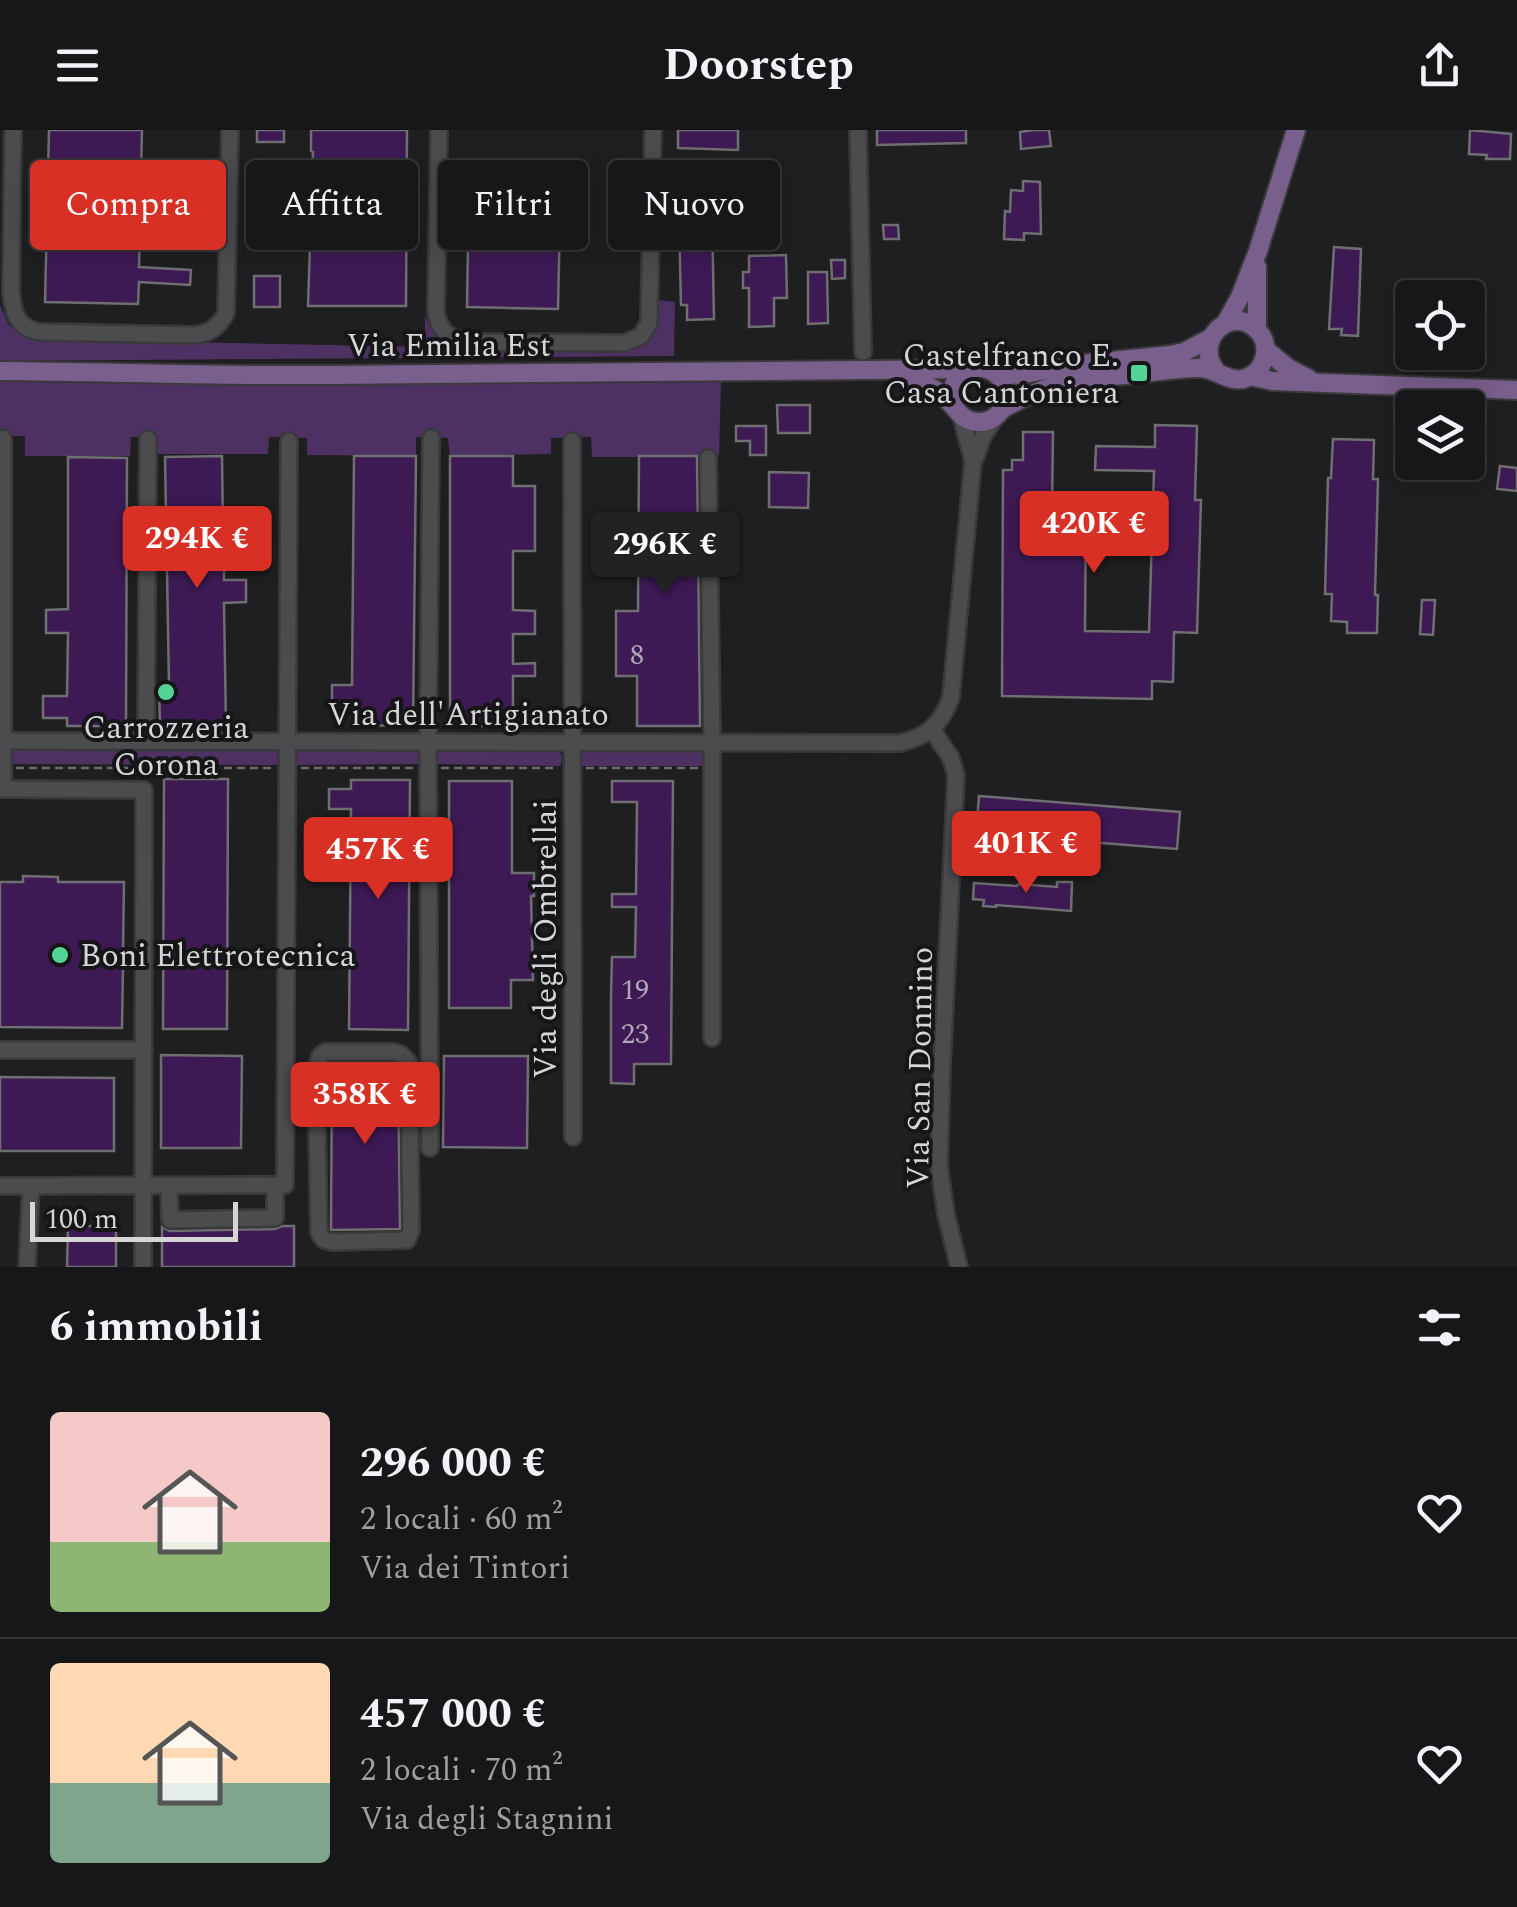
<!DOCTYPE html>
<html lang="it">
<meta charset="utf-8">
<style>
:root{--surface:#171618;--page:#242325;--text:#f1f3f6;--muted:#9e9fa2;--line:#363537;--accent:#d93025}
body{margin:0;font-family:Spectral,serif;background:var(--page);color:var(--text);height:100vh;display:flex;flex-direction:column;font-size:38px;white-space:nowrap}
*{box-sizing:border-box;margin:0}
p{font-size:32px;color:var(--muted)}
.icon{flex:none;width:55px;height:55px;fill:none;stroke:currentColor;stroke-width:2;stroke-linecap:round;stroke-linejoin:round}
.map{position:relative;height:1137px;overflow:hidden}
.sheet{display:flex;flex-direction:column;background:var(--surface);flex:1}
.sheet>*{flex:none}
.hud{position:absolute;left:30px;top:30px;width:1000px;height:90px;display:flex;gap:20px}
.controls{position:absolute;left:1395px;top:150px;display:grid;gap:20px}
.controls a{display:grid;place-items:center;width:90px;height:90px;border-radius:10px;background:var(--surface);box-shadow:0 5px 25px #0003,0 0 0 2px var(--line);font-size:50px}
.scale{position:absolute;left:30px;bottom:25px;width:208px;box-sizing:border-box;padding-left:10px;border:5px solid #d6d5d6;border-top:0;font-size:28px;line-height:35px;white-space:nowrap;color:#d6d5d6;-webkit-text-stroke:8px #161517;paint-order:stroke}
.price{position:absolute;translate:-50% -85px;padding:0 22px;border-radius:10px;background:var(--accent);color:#fff;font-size:32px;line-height:65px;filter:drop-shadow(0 2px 5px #0008)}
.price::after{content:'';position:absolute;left:50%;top:60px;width:30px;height:22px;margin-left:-15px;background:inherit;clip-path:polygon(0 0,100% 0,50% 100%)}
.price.current{background:#222;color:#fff}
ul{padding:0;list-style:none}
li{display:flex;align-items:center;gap:30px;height:250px;padding:0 50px}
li+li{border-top:2px solid var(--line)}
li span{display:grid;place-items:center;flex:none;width:280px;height:200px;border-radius:10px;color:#555}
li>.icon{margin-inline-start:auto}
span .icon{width:120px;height:120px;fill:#fffc;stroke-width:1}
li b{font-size:42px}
h2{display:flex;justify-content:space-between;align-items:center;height:120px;padding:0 50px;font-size:42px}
.pill{padding:0 35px;border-radius:10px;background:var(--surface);box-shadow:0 5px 25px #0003,0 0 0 2px var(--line);font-size:35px;line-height:90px}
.pill.current{background:var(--accent);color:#fff}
header{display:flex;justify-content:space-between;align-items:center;height:130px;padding:0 50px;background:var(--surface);font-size:45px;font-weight:700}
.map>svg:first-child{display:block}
.green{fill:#4e3163}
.building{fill:#3e1a55;stroke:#6f6e70;stroke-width:2.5}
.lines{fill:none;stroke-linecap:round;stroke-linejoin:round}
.minor-casing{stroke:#3a393b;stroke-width:20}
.major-casing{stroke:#3a393b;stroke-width:22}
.path{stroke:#6e6d6e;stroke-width:2.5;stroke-dasharray:8 5;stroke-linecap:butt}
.minor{stroke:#4c4b4e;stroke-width:15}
.major{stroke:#785f8c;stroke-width:18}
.poi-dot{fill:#54d396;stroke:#161517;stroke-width:4}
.labels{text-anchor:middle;stroke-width:8;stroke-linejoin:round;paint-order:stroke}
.number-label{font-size:28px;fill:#b0a6b6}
.street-label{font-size:32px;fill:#d6d5d6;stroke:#161517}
.poi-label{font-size:32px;fill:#d6d5d6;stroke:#161517;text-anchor:end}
</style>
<header><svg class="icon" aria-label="menu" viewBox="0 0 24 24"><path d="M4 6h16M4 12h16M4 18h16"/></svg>Doorstep<svg class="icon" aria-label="share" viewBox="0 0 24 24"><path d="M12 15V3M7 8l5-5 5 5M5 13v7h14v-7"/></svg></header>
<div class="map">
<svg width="1517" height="1137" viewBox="0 0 1517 1137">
<rect width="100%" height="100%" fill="#1f1e20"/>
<!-- green -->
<g class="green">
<path d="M659,170L675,172L674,226L0,231V175L9,195L29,209L425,217V186C434,201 440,211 457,218L622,222C655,216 656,199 659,170Z"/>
<path d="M0,250H721L719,327H592L591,307L551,308V324L450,326L448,308L416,307V326L307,325V308L269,307L268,324H158V307H131L130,326H25V306H0Z"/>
<path d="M15,619L275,620L278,624L277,635L12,634V623Z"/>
<path d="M295,620H418L421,626L420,634L295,635Z"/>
<path d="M439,620L559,621L562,626L561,636L435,634L436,623Z"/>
<rect x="579" y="621" width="127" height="15"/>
</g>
<!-- building -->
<g class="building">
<path d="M49,0H142L139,137L191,140L190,155L139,152L138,174L45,172Z"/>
<rect x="257" y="0" width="27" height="12"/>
<path d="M311,0H407L406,176H308L313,22L311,21Z"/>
<path d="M678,0H738V20L678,18Z"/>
<path d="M877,0H966V13L877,15Z"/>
<path d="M1034,0H1049L1051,16L1021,19L1020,2Z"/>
<path d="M1470,0L1511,4L1510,29H1486L1487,25L1469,24Z"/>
<path d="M1023,51L1040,52L1041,104L1024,103V110L1004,109L1005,81L1010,82L1011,60L1023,61Z"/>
<path d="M469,52L561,54L560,70H570V88H560L558,179L467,177Z"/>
<path d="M687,76H702V81H712L714,189L687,190V175H681L679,90H688Z"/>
<path d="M883,95H898L899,109H884Z"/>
<path d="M1334,117L1361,119L1358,206L1341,205L1342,199H1329Z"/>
<path d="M786,125L787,168H774V196L749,197V158H743V142H749V126Z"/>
<path d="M831,130H845V148L832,149Z"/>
<path d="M808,142H827L828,193L808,194Z"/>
<rect x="254" y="146" width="26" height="31"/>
<path d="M777,275H810V303H778Z"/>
<path d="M1155,295L1197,296L1195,370H1201L1197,503L1174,502L1173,552L1152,551V569L1002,566L1003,340H1012V330H1023V302H1053L1052,378H1086L1085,501L1149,502L1154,341L1095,340L1096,316L1155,317Z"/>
<path d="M736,296H766V325H750V311H736Z"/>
<path d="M1333,309L1374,310L1373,349H1378L1375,465H1378L1377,503H1347V492L1331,491L1332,464H1325L1328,348H1331Z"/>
<path d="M222,326L223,399L245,398L246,419H224V450H246V472L224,473L226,594L160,595L159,556H169L165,327Z"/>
<path d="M354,326H416L413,596L352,595V573H332V555H352Z"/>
<path d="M450,326H513V356H535V421H513V480L535,481V504H513V534L535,533V546H513V596H450Z"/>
<path d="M639,326H697L700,596H637V546H616V481H638Z"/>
<path d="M68,327L127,328L126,596H67V588H43V566H67L68,503H46V480L68,479Z"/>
<path d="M1500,336L1517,338V361L1497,359Z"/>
<path d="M769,342L809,343L808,378L769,377Z"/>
<path d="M1422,470H1435L1433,505L1420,504Z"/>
<path d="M164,649H228L227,899H163Z"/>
<path d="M351,650H410L408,900L349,899L351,679H329V659H351Z"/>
<path d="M449,651H512V743H534V766H531L533,850H511V878H449Z"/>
<path d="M612,651H673L671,934H634V954L611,953V866L612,827H635L636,777H612V764H636L637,672H612Z"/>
<path d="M979,666L1180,682L1177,719L976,703Z"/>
<path d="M23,746L58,747V752H124L123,823H132V836L123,837L122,898L0,897V752H23Z"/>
<path d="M1057,752H1072L1071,781L996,775V777L983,776L984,770L973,769L974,753L1017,756L1018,754L1057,757Z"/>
<path d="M161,925L242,926L241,1018H161Z"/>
<path d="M444,926H528L527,1018L443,1017Z"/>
<path d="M332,934H395L398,937L400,1099L331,1100Z"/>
<path d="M0,947L114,948V1021H0Z"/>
<path d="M68,1096H116V1137H67Z"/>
<path d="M282,1096H294V1137H162V1097L170,1101L275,1099Z"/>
</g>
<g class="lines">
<!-- minor casing -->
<g class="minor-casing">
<g id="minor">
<path d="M13,0L11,161C13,182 16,197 39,202L195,205C211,203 219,196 226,183L230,0"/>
<path d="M439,0L436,181C440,206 452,209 475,212L624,213L641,206L649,193L653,0"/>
<path d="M858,0L863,222"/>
<path d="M3,308V659"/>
<path d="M572,311L573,1007"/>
<path d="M708,328L712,612V908"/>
<path d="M975,328L983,306L996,286"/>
<path d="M932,600L951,628L956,645L942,934L939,1036L946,1084L959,1137"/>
<path d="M0,611L900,613C927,607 942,594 951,567L973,331L961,285"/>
<path d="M146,611L148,309"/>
<path d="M0,659L144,660L143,1137"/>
<path d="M0,920H144"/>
<path d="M325,922H394L401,924L409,933L411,1101L407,1110L333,1112L324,1110L319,1103L316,940L320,926Z"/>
<path d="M430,1018L428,611L431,308"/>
<path d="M0,1056L285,1055L289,311"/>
<path d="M169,1056L170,1090L275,1088V1056"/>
<path d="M27,1137L31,1056"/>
</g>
</g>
<!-- major casing -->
<g class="major-casing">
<g id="major">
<path d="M1225,194L1240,167L1258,121L1296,0"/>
<path d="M1257,199V137"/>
<path d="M1266,220L1288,238L1309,249"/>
<circle cx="979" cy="265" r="27"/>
<path d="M0,241C111,242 222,246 333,245C546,244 758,239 970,239"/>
<path d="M904,242L939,262L956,279"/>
<path d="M995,242L1019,245L1072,235L1170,225L1184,222L1211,208"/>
<path d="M1250,246L1272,251L1517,260"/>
<path d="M1002,279C1054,250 1078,249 1136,244C1156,242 1177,238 1198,238C1216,237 1230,256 1249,247C1266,238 1271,215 1258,201C1233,173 1192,209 1216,241"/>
</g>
</g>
<!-- path -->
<g class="path">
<path d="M16,638H273"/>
<path d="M301,638H413"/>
<path d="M441,638H558"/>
<path d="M586,638H698"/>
</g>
<!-- minor -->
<use href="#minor" class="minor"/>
<!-- major -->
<use href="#major" class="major"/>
</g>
<!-- markers -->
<g class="poi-dot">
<rect x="1129" y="233" width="20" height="20" rx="5"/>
<circle cx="166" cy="562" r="10"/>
<circle cx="60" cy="825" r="10"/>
</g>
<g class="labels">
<!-- number labels -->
<g class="number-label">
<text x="637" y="534">8</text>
<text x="635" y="869">19</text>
<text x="635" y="913">23</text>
</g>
<!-- street labels -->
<g class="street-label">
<text x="449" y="226">Via Emilia Est</text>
<text x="468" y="595">Via dell'Artigianato</text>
<text transform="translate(545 809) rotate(-90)" y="11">Via degli Ombrellai</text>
<text transform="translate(919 938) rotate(-89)" y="11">Via San Donnino</text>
</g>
<!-- poi labels -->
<g class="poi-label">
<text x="1119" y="236">Castelfranco E.<tspan x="1119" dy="37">Casa Cantoniera</tspan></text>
<text x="166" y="608" text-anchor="middle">Carrozzeria<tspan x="166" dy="37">Corona</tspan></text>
<text x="80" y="836" text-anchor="start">Boni Elettrotecnica</text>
</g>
</g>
</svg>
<div class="controls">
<a><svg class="icon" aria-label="locate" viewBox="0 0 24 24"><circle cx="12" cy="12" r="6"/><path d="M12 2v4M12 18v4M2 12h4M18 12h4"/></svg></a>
<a><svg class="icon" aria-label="layers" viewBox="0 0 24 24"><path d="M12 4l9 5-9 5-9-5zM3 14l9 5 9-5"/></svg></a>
</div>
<div class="scale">100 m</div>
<b class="price" style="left:1094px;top:446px">420K €</b>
<b class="price" style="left:197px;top:461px">294K €</b>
<b class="price current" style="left:665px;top:467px">296K €</b>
<b class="price" style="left:1026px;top:766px">401K €</b>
<b class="price" style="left:378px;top:772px">457K €</b>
<b class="price" style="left:365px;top:1017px">358K €</b>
<div class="hud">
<a class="pill current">Compra</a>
<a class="pill">Affitta</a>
<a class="pill">Filtri</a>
<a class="pill">Nuovo</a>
</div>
</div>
<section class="sheet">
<h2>6 immobili<svg class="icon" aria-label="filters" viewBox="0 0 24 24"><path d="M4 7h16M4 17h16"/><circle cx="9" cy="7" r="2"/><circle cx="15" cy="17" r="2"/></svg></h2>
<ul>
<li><span style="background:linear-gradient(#f6c9c9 65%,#8fb573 0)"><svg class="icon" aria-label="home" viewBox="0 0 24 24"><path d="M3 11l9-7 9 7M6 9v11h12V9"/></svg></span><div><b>296 000 €</b><p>2 locali · 60 m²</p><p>Via dei Tintori</p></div><svg class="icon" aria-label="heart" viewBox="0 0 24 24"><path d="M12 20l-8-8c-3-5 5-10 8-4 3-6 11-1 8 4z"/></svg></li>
<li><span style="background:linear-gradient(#ffd9b3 60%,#7fa58c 0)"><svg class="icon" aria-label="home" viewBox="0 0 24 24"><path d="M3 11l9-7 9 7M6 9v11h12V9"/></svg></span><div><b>457 000 €</b><p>2 locali · 70 m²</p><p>Via degli Stagnini</p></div><svg class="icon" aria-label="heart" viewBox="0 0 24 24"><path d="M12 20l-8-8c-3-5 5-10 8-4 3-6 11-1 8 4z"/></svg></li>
</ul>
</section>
